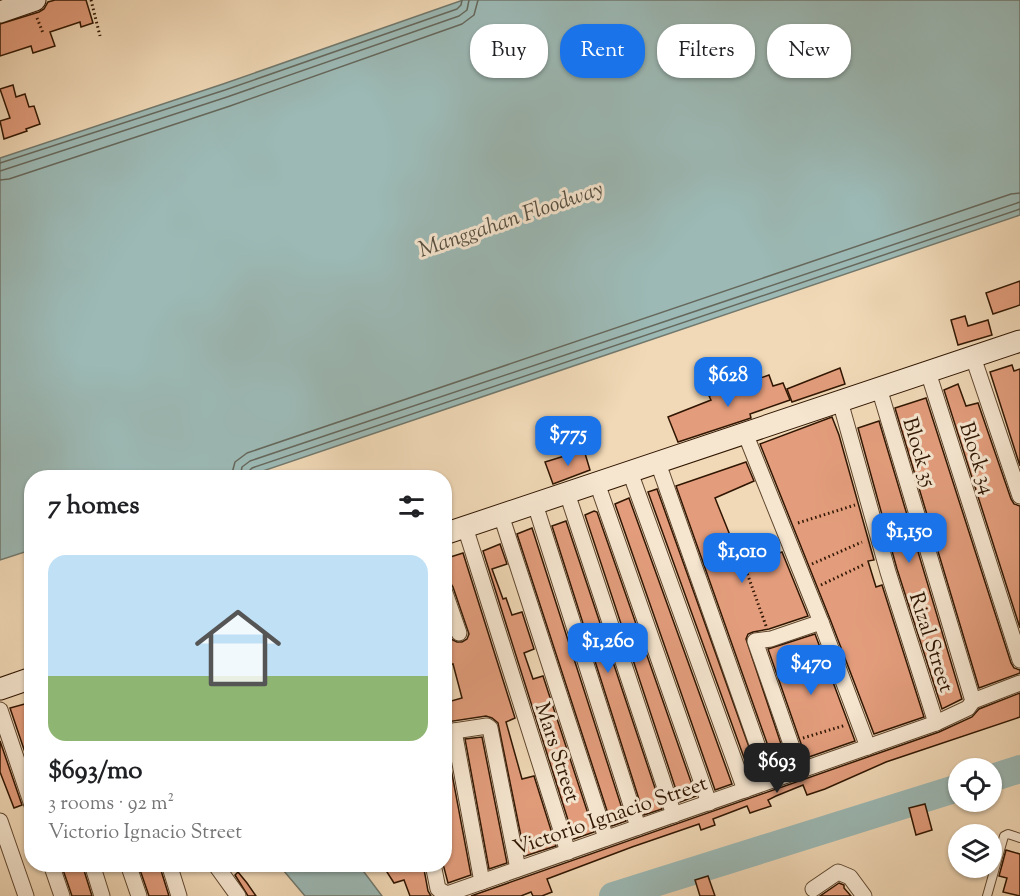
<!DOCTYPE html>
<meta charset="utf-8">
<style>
:root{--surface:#fff;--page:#f2f2f2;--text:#202124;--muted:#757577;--line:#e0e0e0;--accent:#1a73e8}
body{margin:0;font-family:"Sorts Mill Goudy",serif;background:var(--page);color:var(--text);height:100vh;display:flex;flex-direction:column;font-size:22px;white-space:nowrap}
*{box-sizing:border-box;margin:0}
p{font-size:20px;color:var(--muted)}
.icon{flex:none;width:33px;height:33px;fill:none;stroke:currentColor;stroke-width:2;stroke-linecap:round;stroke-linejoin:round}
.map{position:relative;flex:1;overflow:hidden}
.sheet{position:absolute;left:24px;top:470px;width:428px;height:402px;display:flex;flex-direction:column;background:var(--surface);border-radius:24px;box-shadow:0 2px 4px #0004}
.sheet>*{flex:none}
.hud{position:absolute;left:470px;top:24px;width:460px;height:54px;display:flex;gap:12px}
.fabs{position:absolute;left:948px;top:758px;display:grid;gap:12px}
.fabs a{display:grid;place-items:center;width:54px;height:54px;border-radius:50%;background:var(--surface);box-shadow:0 2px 4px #0004;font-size:30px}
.price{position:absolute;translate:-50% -51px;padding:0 14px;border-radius:12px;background:var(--accent);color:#fff;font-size:20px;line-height:39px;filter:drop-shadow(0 2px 3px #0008)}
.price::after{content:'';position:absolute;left:50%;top:36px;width:18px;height:14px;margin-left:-9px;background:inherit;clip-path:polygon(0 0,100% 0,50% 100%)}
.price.active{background:#222;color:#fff}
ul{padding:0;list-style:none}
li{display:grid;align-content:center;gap:12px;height:318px;padding:0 24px}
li+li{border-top:2px solid var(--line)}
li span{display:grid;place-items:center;height:186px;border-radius:18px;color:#555}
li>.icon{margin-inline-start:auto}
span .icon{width:108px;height:108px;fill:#fffc;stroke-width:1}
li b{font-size:26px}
h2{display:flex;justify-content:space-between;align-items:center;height:72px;padding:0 24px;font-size:26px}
.tag{padding:0 21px;border-radius:24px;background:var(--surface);box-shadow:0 2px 4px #0004;font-size:21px;line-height:54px}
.tag.active{background:var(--accent);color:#fff}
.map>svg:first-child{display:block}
.water{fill:#9cb9b5;stroke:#71786d;stroke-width:1.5}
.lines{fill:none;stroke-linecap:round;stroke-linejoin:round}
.shore{stroke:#66685c;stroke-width:1.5}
.river{stroke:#9cb9b5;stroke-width:28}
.building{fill:#e39d7c;stroke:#301602;stroke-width:1.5}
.lane-casing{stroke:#60472f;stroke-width:10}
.street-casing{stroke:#60472f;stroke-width:17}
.secondary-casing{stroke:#301602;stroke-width:23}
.path{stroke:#301602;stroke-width:3;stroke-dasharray:1.5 3;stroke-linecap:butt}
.lane{stroke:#f6e6d0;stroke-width:8}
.street{stroke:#f6e6d0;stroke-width:15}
.secondary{stroke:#f6e6d0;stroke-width:21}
.labels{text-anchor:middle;stroke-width:6;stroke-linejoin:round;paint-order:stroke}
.street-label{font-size:21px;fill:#301602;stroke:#f6e6d0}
.water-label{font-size:22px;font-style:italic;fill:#564f41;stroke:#f6e6d0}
</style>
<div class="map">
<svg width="1020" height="896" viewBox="0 0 1020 896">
<rect width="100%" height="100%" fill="#f1d9b7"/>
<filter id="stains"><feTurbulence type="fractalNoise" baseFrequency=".00333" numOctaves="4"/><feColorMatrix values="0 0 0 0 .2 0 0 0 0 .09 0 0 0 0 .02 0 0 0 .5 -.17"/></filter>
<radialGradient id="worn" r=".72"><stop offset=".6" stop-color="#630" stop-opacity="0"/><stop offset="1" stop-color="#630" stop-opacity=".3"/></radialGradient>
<!-- water -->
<g class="water">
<path d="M463,0H1020V215L245,477H32L31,550L0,560V158L223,84Z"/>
<path d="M278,864H358L382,896H305Z"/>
</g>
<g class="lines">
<!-- shore -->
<g class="shore">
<path d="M0,163L225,90L457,9L461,5L462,0"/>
<path d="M0,171L227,97L459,16L467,10L469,0"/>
<path d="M0,180L9,179L230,106L462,24L474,15L478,0"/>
<path d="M231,477L235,462L247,453L1011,194L1020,193"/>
<path d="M240,477L242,467L250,461L1020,202"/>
<path d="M247,477L248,472L252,468L1020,209"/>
</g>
<!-- river -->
<g class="river">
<path d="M992,778L1020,769"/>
<path d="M613,896L958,788"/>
</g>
</g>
<!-- building -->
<g class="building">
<path d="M55,0H86L93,23L81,27L80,22L50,32L55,46L33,53L31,46L0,56V24L39,12L44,9L48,2Z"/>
<path d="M13,85L16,97L25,94L29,107L34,106L40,124L26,129L27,131L4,139L0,121L10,118L0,89Z"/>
<path d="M1020,281V305L993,314L986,293Z"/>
<path d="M965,316L968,326L988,320L992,335L958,345L951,320Z"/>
<path d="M1012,365L1014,371L1020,369V466L990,372Z"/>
<path d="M840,368L845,384L792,402L787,389Z"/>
<path d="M769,375L773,386L783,383L790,400L750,414L751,418L678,442L668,417L711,400L709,396Z"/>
<path d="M958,384L966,406L978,403L1011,499L1014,504L1020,506V628L944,390Z"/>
<path d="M926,398L1011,663L1014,668L1020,670V673L979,688L895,408Z"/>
<path d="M832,417L839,435L874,560L868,561L876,587L882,585L924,717L874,734L830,619L760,444Z"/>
<path d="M879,421L962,699L942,709L897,569L858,428Z"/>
<path d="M584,450L590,470L553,484L545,462Z"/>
<path d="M746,462L754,481L715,498L740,560L755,554L758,561L782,552L808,616L769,629L753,632L748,634L746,639L788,765L777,768L768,746L676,486Z"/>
<path d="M657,489L759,775L751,777L648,492Z"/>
<path d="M629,498L732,784L715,790L615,504Z"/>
<path d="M594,511L597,512L696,796L680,802L585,515Z"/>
<path d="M566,521L662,809L644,815L552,526Z"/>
<path d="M532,528L626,821L612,826L517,534Z"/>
<path d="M500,544L507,564L492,569L503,599L506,598L512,615L522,612L534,649L524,653L533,679L543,676L594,832L574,839L483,551Z"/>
<path d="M463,553L515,718L506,722L522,779L534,776L556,846L525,856L498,723L492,718L486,716L447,722L444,711V703L462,698L453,664L444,666V640L451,639L457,642H462L467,639L469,634L453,587L450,582L444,580V559Z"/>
<path d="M815,634L855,741L806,758L768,649Z"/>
<path d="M1020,693V717L886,762L825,789L807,795L803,785L776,796L768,800L771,806L750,813L747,806L713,819L715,825L701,830L699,824L632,847L547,879L552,892L542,896H533L531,892L521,896H471L939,732L972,717L979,709Z"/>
<path d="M32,702V773L10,708Z"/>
<path d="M482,737L507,863L489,869L465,739Z"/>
<path d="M0,741L22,805L14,808L0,772Z"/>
<path d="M446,742L471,875L448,883L443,864L444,743Z"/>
<path d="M925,804L932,830L916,835L909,808Z"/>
<path d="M1006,850L1020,854V896L1003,892L1007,878L999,876Z"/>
<path d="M61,864H82L92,896H72Z"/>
<path d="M138,864H159L169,896H149Z"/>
<path d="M402,864H423L428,891L431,896H410L404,880L394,883L385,869Z"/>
<path d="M238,872L247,883L256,896H248L235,875Z"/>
<path d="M708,876L715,896H700L695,880Z"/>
<path d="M839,883L844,885V888L851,896H820Z"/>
</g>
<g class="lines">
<!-- lane casing -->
<g class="lane-casing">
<path id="lane" d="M987,896L1004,836L1008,834L1020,838"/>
</g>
<!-- street casing -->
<g class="street-casing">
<g id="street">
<path d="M973,357L1020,496"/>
<path d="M928,372L1020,660"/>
<path d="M879,388L973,701"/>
<path d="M840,401L888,572L936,723"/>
<path d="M745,433L821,622L868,747"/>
<path d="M658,463L759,750L772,780"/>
<path d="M630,472L745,790"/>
<path d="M597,483L709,803"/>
<path d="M567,493L674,815"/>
<path d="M535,504L638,827"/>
<path d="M501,515L606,838"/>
<path d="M465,527L568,852"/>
<path d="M444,590L459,633"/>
<path d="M0,710L32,805"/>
<path d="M454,731L487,726L490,728L518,869"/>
<path d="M444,733L454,731L482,882"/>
<path d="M800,770L755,641L771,639L821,622"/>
<path d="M0,821L26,896"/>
<path d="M51,864L62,896"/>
<path d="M92,864L102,896"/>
<path d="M128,864L139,896"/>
<path d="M169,864L179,896"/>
<path d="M215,864L238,896"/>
<path d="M433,864L438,889L447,894L936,723L968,708L973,701L1020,683"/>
<path d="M813,889L838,872L850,877L864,896"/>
</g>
</g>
<!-- secondary casing -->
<g class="secondary-casing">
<g id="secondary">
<path d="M0,12L35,0"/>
<path d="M444,534L1020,341"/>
<path d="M0,689L32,678"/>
</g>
</g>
<!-- path -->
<g class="path">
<path d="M91,0L100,36"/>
<path d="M37,18L43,33"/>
<path d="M798,523L855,505"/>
<path d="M726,563L741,556"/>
<path d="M812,564L862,542"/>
<path d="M821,585L865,564"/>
<path d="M766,626L741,556L776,547"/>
<path d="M803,738L846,725"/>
</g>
<!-- lane -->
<use href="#lane" class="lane"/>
<!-- street -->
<use href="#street" class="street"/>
<!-- secondary -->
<use href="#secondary" class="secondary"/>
</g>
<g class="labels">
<!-- street labels -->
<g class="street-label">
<text transform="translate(920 452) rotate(73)" y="7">Block 35</text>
<text transform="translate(978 458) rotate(72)" y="7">Block 34</text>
<text transform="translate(932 642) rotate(72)" y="7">Rizal Street</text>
<text transform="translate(558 752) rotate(72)" y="7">Mars Street</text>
<text transform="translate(610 815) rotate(-19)" y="7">Victorio Ignacio Street</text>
</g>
<!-- water labels -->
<g class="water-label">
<text transform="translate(510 218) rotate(-19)" y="8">Manggahan Floodway</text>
</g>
</g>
<rect width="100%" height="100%" filter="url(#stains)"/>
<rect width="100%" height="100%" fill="url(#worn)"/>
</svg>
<div class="fabs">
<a><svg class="icon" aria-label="locate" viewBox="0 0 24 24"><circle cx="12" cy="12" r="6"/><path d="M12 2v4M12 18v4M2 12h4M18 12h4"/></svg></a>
<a><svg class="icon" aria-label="layers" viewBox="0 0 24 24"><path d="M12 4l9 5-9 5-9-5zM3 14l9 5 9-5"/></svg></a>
</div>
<b class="price" style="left:728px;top:408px">$628</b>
<b class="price" style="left:568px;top:467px">$775</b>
<b class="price" style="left:909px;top:564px">$1,150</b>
<b class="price" style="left:742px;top:584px">$1,010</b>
<b class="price" style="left:608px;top:674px">$1,260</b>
<b class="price" style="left:811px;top:696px">$470</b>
<b class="price active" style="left:777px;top:794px">$693</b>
<div class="hud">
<a class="tag">Buy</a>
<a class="tag active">Rent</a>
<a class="tag">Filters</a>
<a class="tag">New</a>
</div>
<section class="sheet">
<h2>7 homes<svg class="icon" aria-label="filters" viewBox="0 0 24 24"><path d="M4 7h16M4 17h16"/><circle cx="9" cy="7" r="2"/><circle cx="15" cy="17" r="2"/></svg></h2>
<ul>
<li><span style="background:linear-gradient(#bfe0f5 65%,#8fb573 0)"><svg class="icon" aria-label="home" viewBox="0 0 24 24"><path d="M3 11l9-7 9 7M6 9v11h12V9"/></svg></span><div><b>$693/mo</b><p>3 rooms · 92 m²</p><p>Victorio Ignacio Street</p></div></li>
</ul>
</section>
</div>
